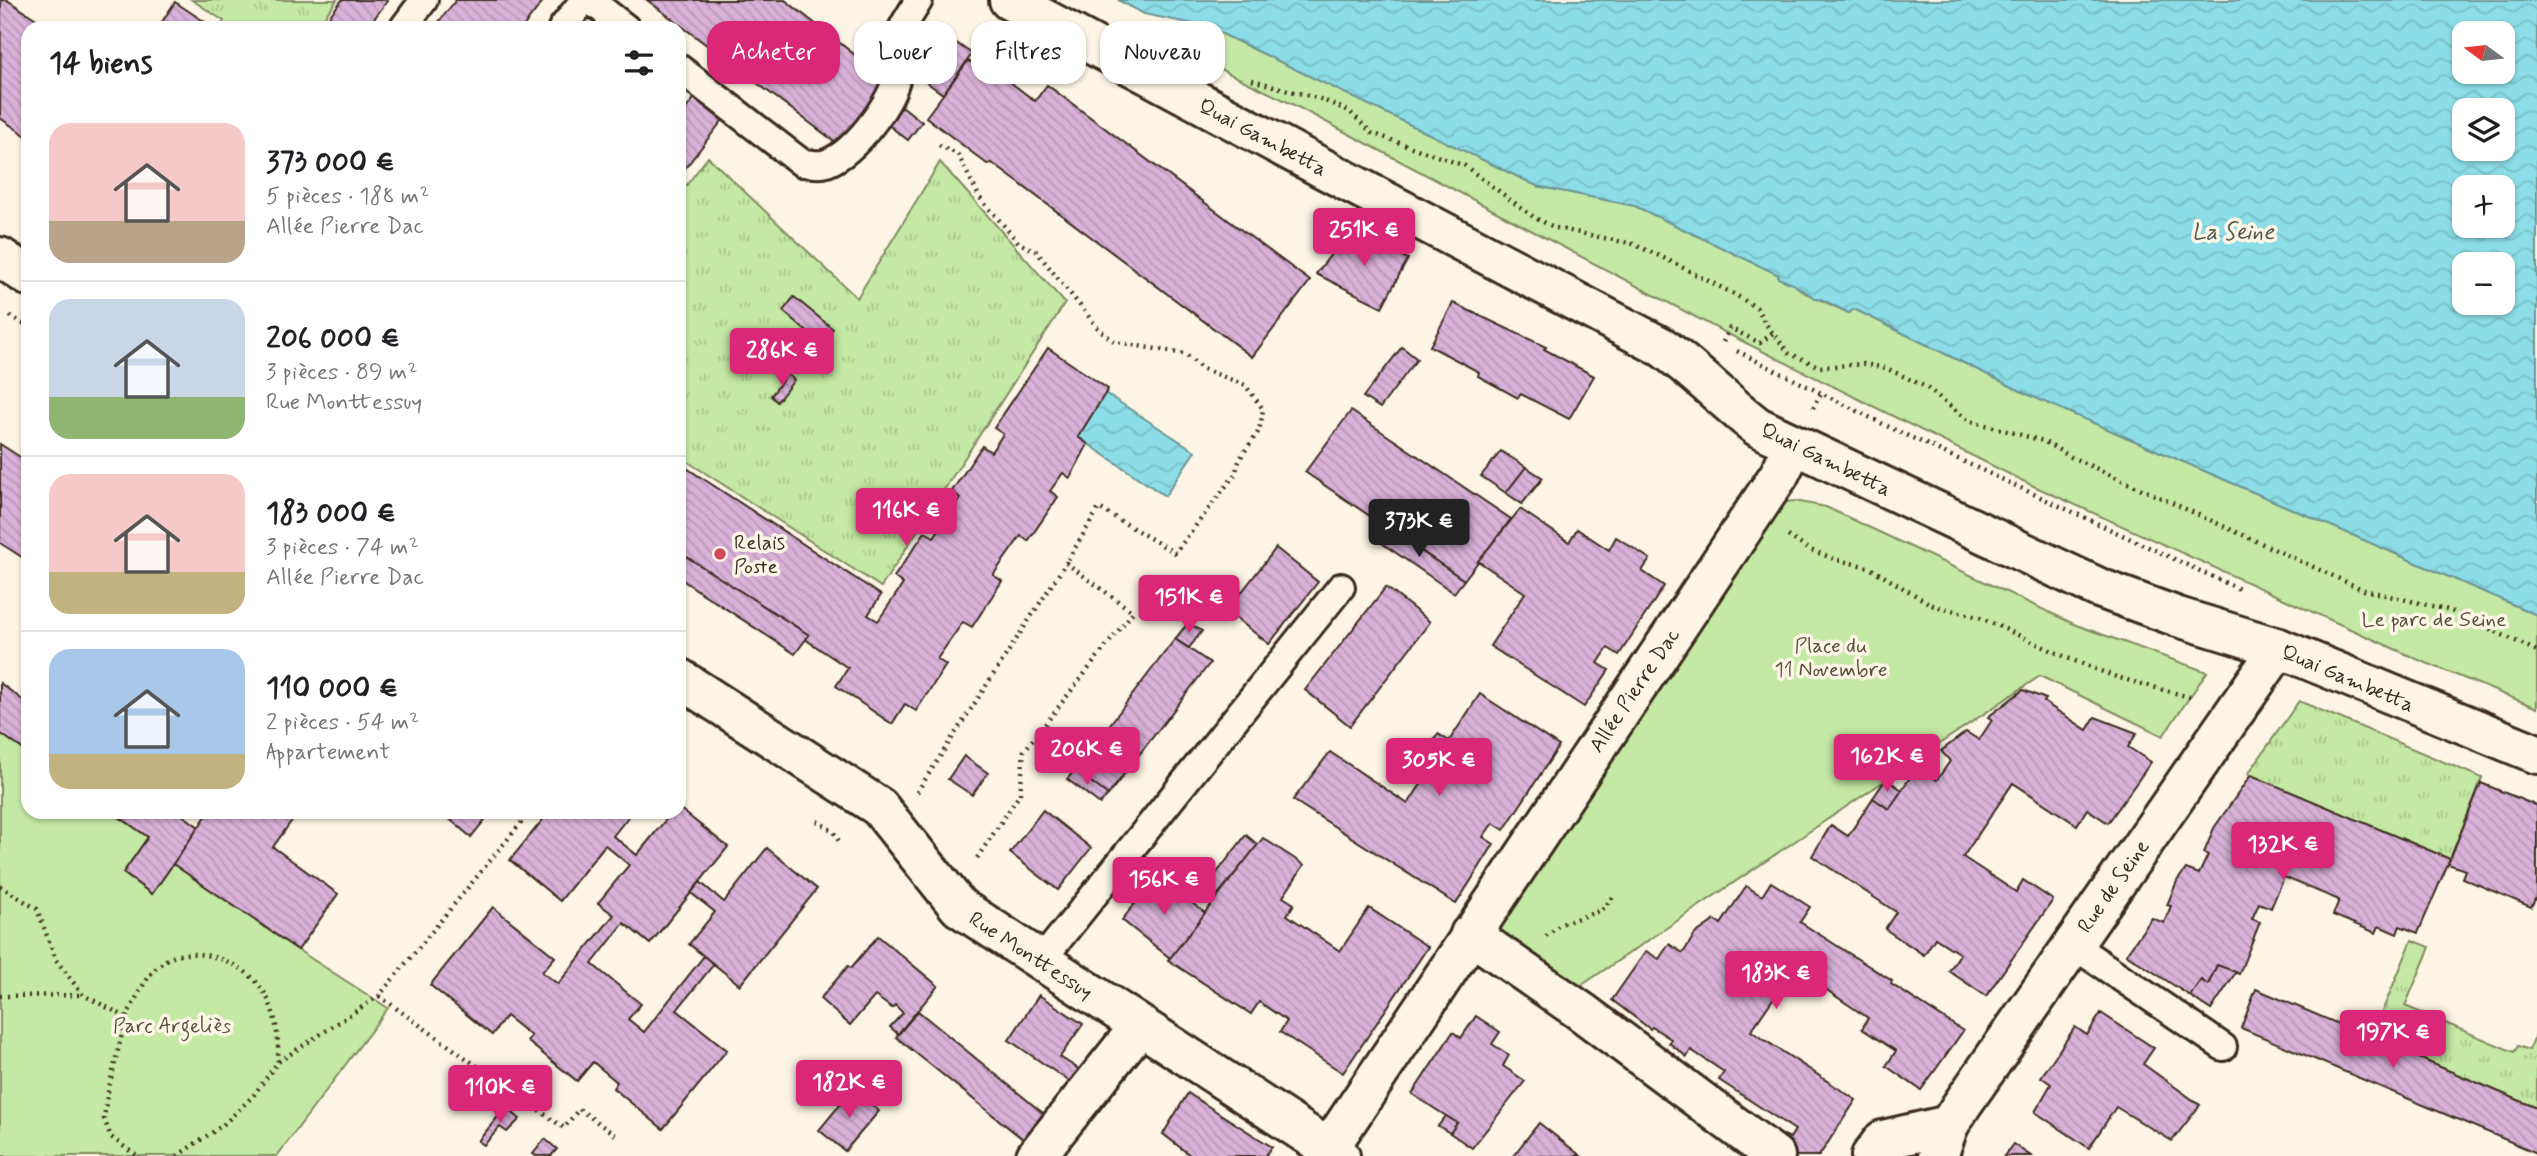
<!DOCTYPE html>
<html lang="fr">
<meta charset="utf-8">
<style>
:root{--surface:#fff;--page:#f2f2f2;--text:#202124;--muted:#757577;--line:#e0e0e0;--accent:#db2777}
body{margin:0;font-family:Mynerve,sans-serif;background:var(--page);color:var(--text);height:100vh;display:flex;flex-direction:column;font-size:26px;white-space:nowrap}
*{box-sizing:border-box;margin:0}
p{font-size:23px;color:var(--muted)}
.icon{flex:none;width:38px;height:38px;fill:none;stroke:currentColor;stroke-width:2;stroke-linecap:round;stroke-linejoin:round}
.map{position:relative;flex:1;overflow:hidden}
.sheet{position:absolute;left:21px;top:21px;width:665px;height:798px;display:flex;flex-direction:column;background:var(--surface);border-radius:21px;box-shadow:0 2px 5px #0004}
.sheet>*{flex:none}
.top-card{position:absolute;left:707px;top:21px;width:665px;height:63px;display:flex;gap:14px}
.needle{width:46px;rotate:285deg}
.buttons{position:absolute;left:2452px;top:21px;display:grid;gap:14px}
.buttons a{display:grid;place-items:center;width:63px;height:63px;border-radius:14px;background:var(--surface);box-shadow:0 2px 5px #0004;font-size:35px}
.price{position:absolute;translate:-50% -60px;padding:0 16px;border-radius:7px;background:var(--accent);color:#fff;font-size:23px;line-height:46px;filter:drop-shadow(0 2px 4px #0008)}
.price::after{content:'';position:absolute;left:50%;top:42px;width:21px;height:16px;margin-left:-10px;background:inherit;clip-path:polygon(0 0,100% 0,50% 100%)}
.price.active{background:#222;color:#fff}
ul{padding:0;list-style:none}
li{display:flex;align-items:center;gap:21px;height:175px;padding:0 28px}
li+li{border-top:2px solid var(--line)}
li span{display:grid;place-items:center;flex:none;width:196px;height:140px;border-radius:21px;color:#555}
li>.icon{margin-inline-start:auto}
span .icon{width:84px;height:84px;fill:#fffc;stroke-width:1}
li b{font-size:30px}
h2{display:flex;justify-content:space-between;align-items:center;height:84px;padding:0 28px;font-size:30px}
.pill{padding:0 24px;border-radius:21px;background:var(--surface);box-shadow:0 2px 5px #0004;font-size:24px;line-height:63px}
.pill.active{background:var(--accent);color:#fff}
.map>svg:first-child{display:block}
.grass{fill:url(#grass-tufts);stroke:#808a61;stroke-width:2}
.green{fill:#c4e9a4;stroke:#808a61;stroke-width:2}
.water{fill:url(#water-waves);stroke:#6c9597;stroke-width:2;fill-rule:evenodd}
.building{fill:url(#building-back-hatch);stroke:#3b2a1e;stroke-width:2}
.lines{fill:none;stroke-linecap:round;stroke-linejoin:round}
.service-casing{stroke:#3b2a1e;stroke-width:32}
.pedestrian-casing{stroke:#3b2a1e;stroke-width:44}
.minor-casing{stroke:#3b2a1e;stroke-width:44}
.secondary-casing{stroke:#3b2a1e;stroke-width:44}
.path{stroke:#3b2a1e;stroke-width:4.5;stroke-dasharray:2 5;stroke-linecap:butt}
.service{stroke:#fcf5e5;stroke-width:26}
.pedestrian{stroke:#fcf5e5;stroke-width:38}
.minor{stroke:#fcf5e5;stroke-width:38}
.secondary{stroke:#fcf5e5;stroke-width:38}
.poi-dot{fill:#d1495b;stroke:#fcf5e5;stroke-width:2.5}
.labels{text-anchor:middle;stroke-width:7;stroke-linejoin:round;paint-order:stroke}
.street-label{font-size:21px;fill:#3b2a1e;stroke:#fcf5e5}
.poi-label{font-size:21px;fill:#3b2a1e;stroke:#fcf5e5;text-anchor:start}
.park-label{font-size:21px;fill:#565039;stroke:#fcf5e5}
.water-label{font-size:23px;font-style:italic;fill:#4f5750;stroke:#fcf5e5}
</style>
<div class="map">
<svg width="2537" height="1156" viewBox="0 0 2537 1156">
<defs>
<pattern id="grass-tufts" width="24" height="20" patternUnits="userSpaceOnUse" patternTransform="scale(1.75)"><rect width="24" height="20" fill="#c4e9a4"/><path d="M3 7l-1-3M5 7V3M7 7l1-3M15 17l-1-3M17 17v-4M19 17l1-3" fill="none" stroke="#a9c88d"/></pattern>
<pattern id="water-waves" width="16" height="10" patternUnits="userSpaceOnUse" patternTransform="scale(1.75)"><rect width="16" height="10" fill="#8cdde7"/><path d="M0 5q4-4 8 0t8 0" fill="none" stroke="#7abec6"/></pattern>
<pattern id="building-back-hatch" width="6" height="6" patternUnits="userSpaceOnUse" patternTransform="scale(1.75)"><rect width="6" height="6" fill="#d9b1d9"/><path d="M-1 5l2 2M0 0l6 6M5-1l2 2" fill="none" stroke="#bb98ba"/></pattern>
</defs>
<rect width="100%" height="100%" fill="#fcf5e5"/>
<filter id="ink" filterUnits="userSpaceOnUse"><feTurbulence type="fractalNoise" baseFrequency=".0143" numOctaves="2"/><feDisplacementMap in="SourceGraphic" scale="14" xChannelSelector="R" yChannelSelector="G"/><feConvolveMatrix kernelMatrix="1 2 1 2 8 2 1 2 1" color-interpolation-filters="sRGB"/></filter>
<g filter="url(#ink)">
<!-- grass -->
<g class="grass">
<path d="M192,0H337L316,28H220L224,21Z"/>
<path d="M708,157L857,298L940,162L1065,303L881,587L679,456V195Z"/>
<path d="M2299,701L2482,778L2450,859L2248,774Z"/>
<path d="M2412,940L2430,947L2405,1006L2514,1052L2518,1046L2529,1050L2537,1032V1108L2371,1038Z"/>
</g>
<!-- green -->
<g class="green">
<path d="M1212,29L1537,186L1635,206L1779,275L1778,278L1793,284L1805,293L1849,313L1854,309L2029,395L2537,615V708L2419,660L2027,483L1722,331L1292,104L1197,58Z"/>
<path d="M1795,501L1826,507L2076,625L2207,672L2163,736L2040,676L1579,987L1495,927L1773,511L1786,502Z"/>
<path d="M0,733L28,753V812H112L148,837L123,873L152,894L173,864L298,950L388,1008L277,1156H0Z"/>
</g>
<!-- water -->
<g class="water">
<path d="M1118,0H2537V615L2029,395L1854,309L1849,313L1821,299L1818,300L1793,284L1778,278L1779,275L1635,206L1537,186L1208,27L1144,14ZM2464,33H2502V72H2464ZM2464,110H2502V149H2464ZM2464,187H2502V226H2464ZM2464,264H2502V303H2464Z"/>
<path d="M1105,393L1195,451L1165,496L1078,437Z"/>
</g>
<!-- building -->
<g class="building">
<path d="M1,0H7L50,28H28V137L0,118Z"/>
<path d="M342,0H388L367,28H320Z"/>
<path d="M456,0H544L522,28H434Z"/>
<path d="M647,0H785L887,80L838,144Z"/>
<path d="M175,2L214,28H158Z"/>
<path d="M938,30L972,54L943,94L908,69Z"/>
<path d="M977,57L1035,101L1047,85L1310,281L1252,357L992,163L987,164L926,117L968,61L972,63Z"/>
<path d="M696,96L725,117L679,176V118Z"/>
<path d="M902,106L922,122L908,140L887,124Z"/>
<path d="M1350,229L1408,259L1382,307L1316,274Z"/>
<path d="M794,297L833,329L821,344L783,311Z"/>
<path d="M1453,303L1546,347L1544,349L1594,376L1569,419L1521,394L1518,398L1478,376L1479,372L1430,346Z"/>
<path d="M1402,347L1417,359L1380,408L1363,397Z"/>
<path d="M1048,348L1108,389L1078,437L1088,444L1070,478L1063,473L1050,491L1058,497L1028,541L1021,536L993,575L1002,581L972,627L963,622L937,659L946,665L916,711L905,704L892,724L836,686L848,668L805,639L809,635L679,552V463L881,595L868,615L878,621L903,584L894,577L925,532L934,537L960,498L952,491L982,446L991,452L1003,434L994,428Z"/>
<path d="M787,374L794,380L777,402L771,396Z"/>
<path d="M1351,411L1511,519L1464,580L1305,472Z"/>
<path d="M0,444L28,462V561L0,543Z"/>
<path d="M1501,451L1526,467L1506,493L1481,476Z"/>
<path d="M1526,467L1543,478L1522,504L1506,493Z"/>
<path d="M1520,509L1569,542L1577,529L1609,550L1616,537L1650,559L1642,571L1664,586L1619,655L1608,648L1598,663L1609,670L1584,707L1490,646L1525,593L1478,561Z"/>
<path d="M1382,525L1464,580L1454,593L1373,537Z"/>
<path d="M1276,548L1318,582L1269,644L1227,611Z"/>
<path d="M679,552L809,635L795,654L679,578Z"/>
<path d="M1386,587L1430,622L1350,726L1305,690Z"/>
<path d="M1188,623L1202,631L1189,648L1175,639Z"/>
<path d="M1175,639L1210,663L1108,795L1075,770Z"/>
<path d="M0,683L28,704V753L0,733Z"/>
<path d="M2023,690L2046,699L2044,702L2087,730L2095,717L2137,733L2128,747L2151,762L2108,823L2087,809L2077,825L2013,783L1963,857L2016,892L2023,880L2053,900L1986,996L1949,971L1960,954L1935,938L1924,955L1885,929L1896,912L1812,856L1831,825L1848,836L1873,798L1889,809L1917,767L1937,780L1950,761L1941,751L1966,732L1979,740L1992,720L1988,717Z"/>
<path d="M1480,694L1559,746L1504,830L1493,823L1483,837L1494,844L1456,904L1293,800L1330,752L1408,804L1425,778L1414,771L1438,734L1449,741Z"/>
<path d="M964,756L988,773L972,795L948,779Z"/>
<path d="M1075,770L1108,795L1100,804L1067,779Z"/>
<path d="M2251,775L2450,859L2418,933L2400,926L2397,934L2379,926L2376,933L2333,915L2339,900L2284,877L2271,908L2259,903L2252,919L2260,922L2239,974L2217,965L2208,985L2201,980L2190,996L2126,954L2152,918L2164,923L2171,906L2167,905L2177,881L2186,869L2199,874L2208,855L2204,853L2214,828Z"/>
<path d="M1886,779L1902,790L1889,809L1873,798Z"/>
<path d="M2481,783L2537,806V900L2535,899L2531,907L2462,878L2465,870L2448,864Z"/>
<path d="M679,808L728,847L650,944L624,923L592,964L641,1004L628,1019L644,1032L704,956L714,964L677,1010L727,1050L663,1129L613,1088L617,1082L593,1062L577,1081L527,1041L531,1036L506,1016L492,1035L430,985L493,907L555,957L542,972L558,984L614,915L598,903L629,865L605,845L560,901L510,860L549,812H632L613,836L637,855L672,812H679Z"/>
<path d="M1043,810L1091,848L1058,890L1010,853Z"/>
<path d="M112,812H178L199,827L152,894L123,873L148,837Z"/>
<path d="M209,812H298L273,847L338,894L298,950L173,864Z"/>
<path d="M441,812H491L471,837Z"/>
<path d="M1246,835L1258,845L1213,901L1202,892Z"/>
<path d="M1263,838L1304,865L1283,897L1294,904L1287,915L1340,951L1369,908L1428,947L1343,1073L1280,1032L1287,1021L1259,1002L1251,1014L1168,960Z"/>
<path d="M767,848L817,889L740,985L689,944L715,912L691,893L700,882L724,902Z"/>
<path d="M1142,854L1158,866L1131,901L1115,889Z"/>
<path d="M1153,872L1157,876L1135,904L1131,901Z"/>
<path d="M1157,876L1205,913L1170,958L1122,920Z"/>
<path d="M1771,882L1810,907L1800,922L1892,981L1891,984L1963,1031L1921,1090L1886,1066L1896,1051L1862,1029L1868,1018L1794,968L1751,1031L1856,1100L1819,1156H1797L1779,1142L1784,1135L1790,1138L1795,1130L1719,1080L1724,1072L1691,1050L1687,1057L1669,1043L1671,1039L1652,1027L1650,1029L1612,1000L1646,951L1659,959L1669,944L1683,953L1695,934L1715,920L1721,924L1746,886L1762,896Z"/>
<path d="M878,936L938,986L898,1034L890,1027L903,1013L895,1005L892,1008L875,996L850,1025L820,999L848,966L851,968Z"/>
<path d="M2217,965L2236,972L2211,1010L2190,996L2201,980L2208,985Z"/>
<path d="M2256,989L2537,1108V1153L2241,1028Z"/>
<path d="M1039,995L1083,1024L1060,1057L1080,1070L1070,1082L1009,1040Z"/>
<path d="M918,1011L1044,1114L1024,1140L896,1037Z"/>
<path d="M2101,1013L2154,1048L2143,1064L2200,1105L2172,1141L2116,1107L2089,1148L2035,1112L2051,1084L2041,1077L2075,1027L2087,1035Z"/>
<path d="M1476,1016L1500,1032L1492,1044L1509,1055L1503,1066L1525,1081L1472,1148L1450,1133L1457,1123L1412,1094L1453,1032L1461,1038Z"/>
<path d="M853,1089L879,1111L845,1151L819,1130Z"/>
<path d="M1188,1093L1203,1103L1272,1147L1265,1156H1191L1163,1134Z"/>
<path d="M506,1107L520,1119L507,1132L500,1127L484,1145L478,1141Z"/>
<path d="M1446,1116L1457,1123L1450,1133L1438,1126Z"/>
<path d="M1539,1123L1581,1156H1513Z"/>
<path d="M545,1139L557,1149L551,1156H536L533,1154Z"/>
<path d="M2013,1144L2031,1156H2004Z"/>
</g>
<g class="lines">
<!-- service casing -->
<g class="service-casing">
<g id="service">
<path d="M590,0L626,28"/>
<path d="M403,28L424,0"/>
<path d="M562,28L584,0"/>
<path d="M679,68L802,163C809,163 817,165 823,164C851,157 889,107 896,80C898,68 892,56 896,43C900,28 911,14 919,0"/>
<path d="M2073,945L2223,1047"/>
<path d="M1041,961L1341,587"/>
</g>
</g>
<!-- pedestrian casing -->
<g class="pedestrian-casing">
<g id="pedestrian">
<path d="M1470,934L1582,1012L1775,1156"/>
<path d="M1329,1148L1779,475L1794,445"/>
</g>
</g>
<!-- minor casing -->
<g class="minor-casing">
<g id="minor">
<path d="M1036,1156L1140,1026"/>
<path d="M1871,1156L1883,1140L1949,1125"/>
<path d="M1938,1156L1949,1125L1961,1106L2279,648"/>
</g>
</g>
<!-- secondary casing -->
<g class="secondary-casing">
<g id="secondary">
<path d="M1009,0L1326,170L1662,347C1696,371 1725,402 1758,427L2099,588L2178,617L2279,648L2537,754"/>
<path d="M0,257L28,276"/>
<path d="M679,678L879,807L959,907L1340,1156"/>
</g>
</g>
<!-- path -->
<g class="path">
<path d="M1252,80L1320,99L1349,111L1372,133L1465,166L1535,218L1556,228L1633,244L1664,258L1734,294L1757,308L1765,323L1789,353L1820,367L1864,364L1886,368L1926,387L1968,420L2043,441L2071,457L2364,590L2449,610L2537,651"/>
<path d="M939,145L958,155L980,198L1019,243L1036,251L1098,328L1115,342L1185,354L1201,368L1245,385L1263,409C1262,416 1261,425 1258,432C1250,446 1238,456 1236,473L1175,553L1099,508L1066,563"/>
<path d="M10,316L28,326"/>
<path d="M1723,342L1730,328L1760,343L1773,333"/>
<path d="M1737,351L1891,428L2239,589"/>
<path d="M1813,408L1821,394"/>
<path d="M1788,536L1808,549L1834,559L1868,567L1932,605L1979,617L2070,659L2116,677L2193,698"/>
<path d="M917,792L1066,563L1133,612L1024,751L1020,794L975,861"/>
<path d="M817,821L833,831L841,845"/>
<path d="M0,886L37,909L56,960L83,995L126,1017L107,1096L104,1119L111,1137L137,1156"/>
<path d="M1546,936L1561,924L1602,910L1615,895"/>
<path d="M0,996L83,995"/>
<path d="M379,996L564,1128L579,1109L615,1135"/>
<path d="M126,1017C137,998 145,976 162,963C188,942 240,960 259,985C276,1006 279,1036 278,1062"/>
<path d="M177,1156L223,1125L253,1096L278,1062L379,996L530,812"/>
</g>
<!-- service -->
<use href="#service" class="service"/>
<!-- pedestrian -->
<use href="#pedestrian" class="pedestrian"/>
<!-- minor -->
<use href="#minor" class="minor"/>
<!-- secondary -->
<use href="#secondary" class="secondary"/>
</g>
</g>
<!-- markers -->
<circle class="poi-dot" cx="720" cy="554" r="7"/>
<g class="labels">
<!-- street labels -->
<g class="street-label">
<text transform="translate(1263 137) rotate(28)" y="7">Quai Gambetta</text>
<text transform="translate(1826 459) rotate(26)" y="7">Quai Gambetta</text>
<text transform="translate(2348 678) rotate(23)" y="7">Quai Gambetta</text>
<text transform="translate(1634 690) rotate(-56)" y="7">Allée Pierre Dac</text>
<text transform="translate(2113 886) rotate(-55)" y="7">Rue de Seine</text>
<text transform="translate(1031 955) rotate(33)" y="7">Rue Monttessuy</text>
</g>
<!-- poi labels -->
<g class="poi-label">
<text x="734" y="549">Relais<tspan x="734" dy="24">Poste</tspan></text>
</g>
<!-- park labels -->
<g class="park-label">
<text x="2434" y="626">Le parc de Seine</text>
<text x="1831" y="652">Place du<tspan x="1831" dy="24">11 Novembre</tspan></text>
<text x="172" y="1032">Parc Argeliès</text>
</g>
<!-- water labels -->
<g class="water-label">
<text x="2233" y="239">La Seine</text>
</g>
</g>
</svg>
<div class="buttons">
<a><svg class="needle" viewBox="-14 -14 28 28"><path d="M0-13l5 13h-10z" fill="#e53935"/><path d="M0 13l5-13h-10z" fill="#757577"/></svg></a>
<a><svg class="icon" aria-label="layers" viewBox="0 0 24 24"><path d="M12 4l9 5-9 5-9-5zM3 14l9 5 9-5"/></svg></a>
<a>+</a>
<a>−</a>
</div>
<b class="price" style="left:1364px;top:268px">251K €</b>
<b class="price" style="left:782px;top:388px">286K €</b>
<b class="price" style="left:906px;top:548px">116K €</b>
<b class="price active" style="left:1419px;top:559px">373K €</b>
<b class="price" style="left:1189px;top:635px">151K €</b>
<b class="price" style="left:1087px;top:787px">206K €</b>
<b class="price" style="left:1887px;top:794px">162K €</b>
<b class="price" style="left:1439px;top:798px">305K €</b>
<b class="price" style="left:2283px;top:882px">132K €</b>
<b class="price" style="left:1164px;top:917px">156K €</b>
<b class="price" style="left:1776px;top:1011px">183K €</b>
<b class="price" style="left:2393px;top:1070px">197K €</b>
<b class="price" style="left:849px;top:1120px">182K €</b>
<b class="price" style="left:500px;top:1125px">110K €</b>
<div class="top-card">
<a class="pill active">Acheter</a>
<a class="pill">Louer</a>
<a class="pill">Filtres</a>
<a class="pill">Nouveau</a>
</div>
<section class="sheet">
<h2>14 biens<svg class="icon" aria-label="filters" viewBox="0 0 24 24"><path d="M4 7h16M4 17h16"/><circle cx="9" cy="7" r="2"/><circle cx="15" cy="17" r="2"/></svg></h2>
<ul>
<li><span style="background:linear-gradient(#f6c9c9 70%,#b9a48a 0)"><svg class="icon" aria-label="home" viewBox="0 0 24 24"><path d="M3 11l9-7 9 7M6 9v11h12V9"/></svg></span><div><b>373 000 €</b><p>5 pièces · 188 m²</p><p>Allée Pierre Dac</p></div></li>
<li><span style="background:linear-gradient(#c9d6e8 70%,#8fb573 0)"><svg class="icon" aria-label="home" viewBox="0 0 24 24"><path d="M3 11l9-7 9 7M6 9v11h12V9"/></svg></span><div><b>206 000 €</b><p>3 pièces · 89 m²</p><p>Rue Monttessuy</p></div></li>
<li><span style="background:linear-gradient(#f6c9c9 70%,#c2b280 0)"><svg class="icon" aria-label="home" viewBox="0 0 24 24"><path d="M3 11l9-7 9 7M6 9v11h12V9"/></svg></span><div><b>183 000 €</b><p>3 pièces · 74 m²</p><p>Allée Pierre Dac</p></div></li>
<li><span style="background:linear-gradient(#a9c7e8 75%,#c2b280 0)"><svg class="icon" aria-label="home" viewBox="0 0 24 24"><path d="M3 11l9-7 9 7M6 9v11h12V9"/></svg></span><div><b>110 000 €</b><p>2 pièces · 54 m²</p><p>Appartement</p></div></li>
</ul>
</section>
</div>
